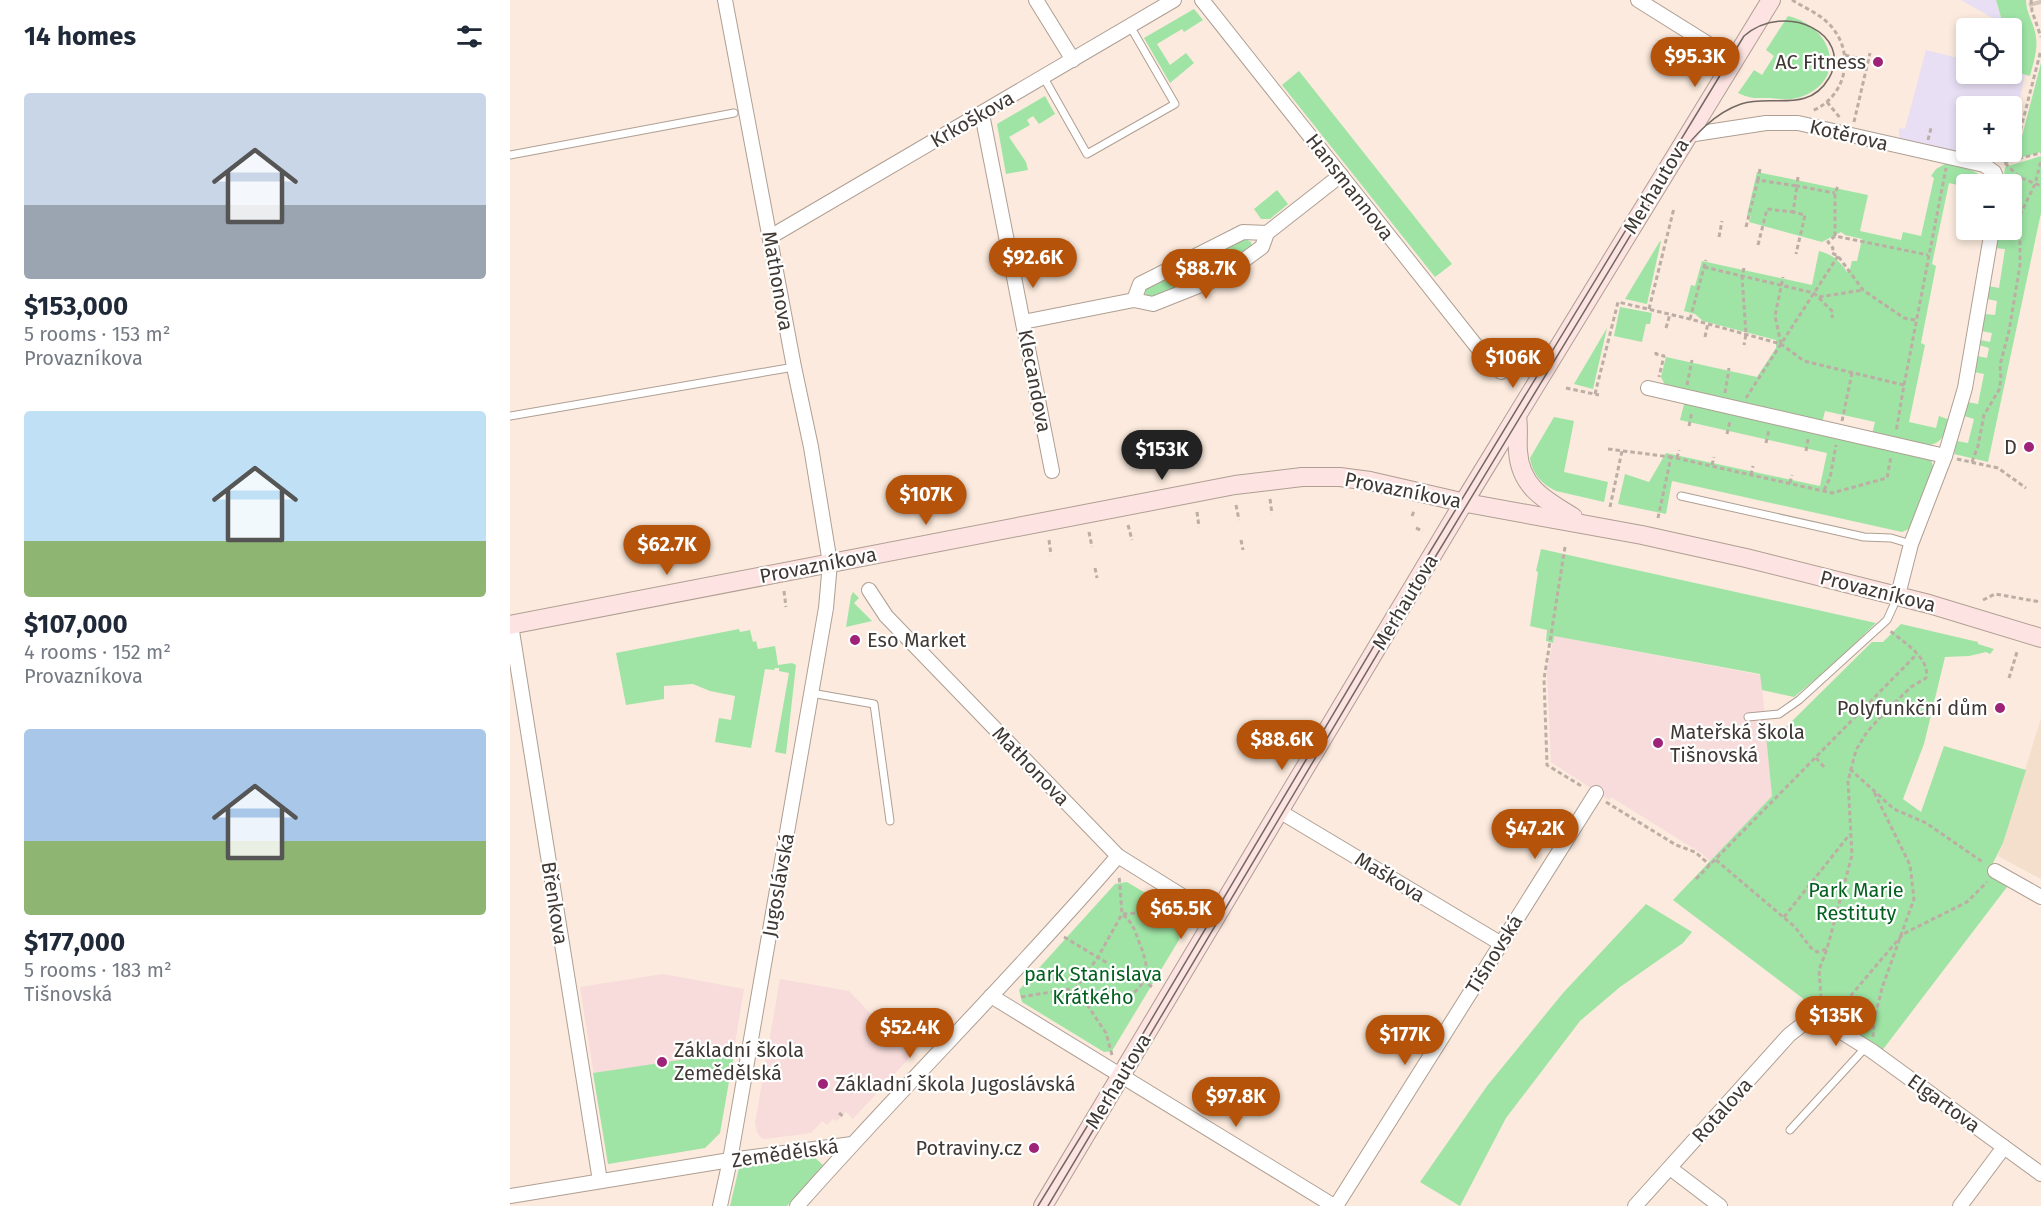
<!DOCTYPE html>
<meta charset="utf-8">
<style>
:root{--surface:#fff;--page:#f2f2f3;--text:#1f2937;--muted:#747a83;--accent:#b45309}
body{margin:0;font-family:"Fira Sans",sans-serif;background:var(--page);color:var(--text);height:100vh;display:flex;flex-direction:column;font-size:22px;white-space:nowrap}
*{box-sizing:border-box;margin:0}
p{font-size:20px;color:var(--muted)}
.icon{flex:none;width:33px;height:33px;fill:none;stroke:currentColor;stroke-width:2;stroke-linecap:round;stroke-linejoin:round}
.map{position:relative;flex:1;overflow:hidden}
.panel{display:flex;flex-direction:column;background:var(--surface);width:510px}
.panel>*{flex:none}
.tools{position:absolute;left:1446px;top:18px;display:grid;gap:12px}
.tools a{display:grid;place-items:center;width:66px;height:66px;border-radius:6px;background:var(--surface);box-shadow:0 3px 9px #0003;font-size:30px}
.price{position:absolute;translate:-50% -51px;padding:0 14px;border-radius:21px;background:var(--accent);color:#fff;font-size:20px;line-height:39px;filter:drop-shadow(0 2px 3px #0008)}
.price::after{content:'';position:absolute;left:50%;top:36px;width:18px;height:14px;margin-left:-9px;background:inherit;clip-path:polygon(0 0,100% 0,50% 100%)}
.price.current{background:#222;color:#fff}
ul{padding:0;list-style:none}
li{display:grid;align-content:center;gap:12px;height:318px;padding:0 24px}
li span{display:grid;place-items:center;height:186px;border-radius:6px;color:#555}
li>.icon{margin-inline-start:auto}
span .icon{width:108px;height:108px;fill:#fffc;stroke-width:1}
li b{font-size:26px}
h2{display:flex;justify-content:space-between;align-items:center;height:72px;padding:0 24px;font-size:26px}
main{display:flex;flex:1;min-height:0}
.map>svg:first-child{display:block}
.built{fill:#f4decc}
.industrial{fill:#e8dff4}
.education{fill:#f7dcdb}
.green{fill:#9fe4a5}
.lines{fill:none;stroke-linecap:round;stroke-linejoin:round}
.highway-tunnel{stroke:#d5c6bb;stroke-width:24;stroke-dasharray:24 12;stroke-linecap:butt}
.lane-casing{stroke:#af9f93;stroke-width:9}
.street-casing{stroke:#af9f93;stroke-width:16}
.secondary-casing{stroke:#af9f93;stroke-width:20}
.path{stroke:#bcaea4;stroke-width:3;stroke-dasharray:4.5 3;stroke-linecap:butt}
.lane{stroke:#fff;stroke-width:7}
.street{stroke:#fff;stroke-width:14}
.secondary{stroke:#fde3e1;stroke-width:18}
.tram{stroke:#736962;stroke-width:1.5}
.poi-dot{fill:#9e2277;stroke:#fff;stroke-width:2}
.labels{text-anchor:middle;stroke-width:4.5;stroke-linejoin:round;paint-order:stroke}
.poi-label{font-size:20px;fill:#3f3833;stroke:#fff;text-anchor:end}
.street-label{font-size:20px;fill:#3f3833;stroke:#fff}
.park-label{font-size:20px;fill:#04601f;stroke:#fff}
</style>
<main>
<section class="panel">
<h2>14 homes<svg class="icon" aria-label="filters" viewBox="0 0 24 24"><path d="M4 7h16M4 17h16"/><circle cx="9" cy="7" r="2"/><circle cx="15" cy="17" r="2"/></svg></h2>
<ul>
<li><span style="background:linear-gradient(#c9d6e8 60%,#9aa5b1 0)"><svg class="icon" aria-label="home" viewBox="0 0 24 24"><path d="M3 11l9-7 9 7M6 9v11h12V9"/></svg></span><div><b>$153,000</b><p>5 rooms · 153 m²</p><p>Provazníkova</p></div></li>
<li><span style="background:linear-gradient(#bfe0f5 70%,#8fb573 0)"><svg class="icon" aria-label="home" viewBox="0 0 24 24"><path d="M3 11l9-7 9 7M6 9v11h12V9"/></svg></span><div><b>$107,000</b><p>4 rooms · 152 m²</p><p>Provazníkova</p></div></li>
<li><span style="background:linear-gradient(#a9c7e8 60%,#8fb573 0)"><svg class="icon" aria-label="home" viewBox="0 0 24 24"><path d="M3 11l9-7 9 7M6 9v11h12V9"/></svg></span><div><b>$177,000</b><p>5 rooms · 183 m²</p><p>Tišnovská</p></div></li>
</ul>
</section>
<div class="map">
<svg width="1531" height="1206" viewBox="0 0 1531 1206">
<rect width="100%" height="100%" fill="#fbeadd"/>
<!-- built -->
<path class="built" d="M1531,718V879L1488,856L1493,843Z"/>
<!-- industrial -->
<g class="industrial">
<path d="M1451,0H1486L1493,24Z"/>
<path d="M1416,50L1456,60V74H1502V71L1515,75L1502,135V106H1456V152H1498L1495,163L1393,141L1389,136V128L1395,129Z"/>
</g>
<!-- education -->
<g class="education">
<path d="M1044,636L1251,675L1262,796L1200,861L1191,853L1101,797L1099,800L1041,762L1037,671Z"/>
<path d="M153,974L234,989L210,1133L195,1148L98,1164L70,987Z"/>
<path d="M270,979L339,991L401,1056L343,1119L336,1112L327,1121L323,1119L317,1125L312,1121L301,1133L255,1139L251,1138L247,1132L245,1123Z"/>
</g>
<!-- green -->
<g class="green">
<path d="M1486,0H1516C1516,14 1525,24 1526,38C1528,50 1523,64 1520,76L1502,71V28L1493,24Z"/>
<path d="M684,9L693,20L674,32L672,29L647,44L660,65L676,53L684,63L660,83L634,38Z"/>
<path d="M1278,16C1325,27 1339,83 1287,98C1278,100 1269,99 1259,98C1245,98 1241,99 1228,93L1244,70L1252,75L1264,56L1256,50Z"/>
<path d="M1531,63V152L1506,159Z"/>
<path d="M789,71L942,264L925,277L772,85Z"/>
<path d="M535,96L545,114L529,124L523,116L517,120L520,125L499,137L516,162L518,170L496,174L487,124Z"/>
<path d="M1531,156V213L1478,462L1444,454L1447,441L1458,443L1464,419L1454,416L1457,402L1468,404L1474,374L1464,372L1467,356L1477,358L1479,348L1469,345L1470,340L1480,342L1482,333L1471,331L1475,314L1485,315L1487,301L1477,299L1479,286L1489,288L1495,249L1485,248L1487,230H1502V198L1504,177L1494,175L1495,167Z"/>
<path d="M1435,164C1449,167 1471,169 1477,184H1456V187L1439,183L1422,264L1426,266L1411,343L1415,345L1399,422L1426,428L1429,416L1440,420C1436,433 1431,446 1415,445L1362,434L1365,422L1315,411L1312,423L1166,390L1155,385L1151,377L1156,357L1247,377L1266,348V340L1193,321L1185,314L1174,311L1181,285L1185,286L1192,261L1302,285L1309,251C1323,255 1329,260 1337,272L1340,269L1342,261H1347L1352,239L1335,235L1331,232L1312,242L1239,222L1241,216L1237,215L1247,172L1358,195L1350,231L1391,240L1393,232L1411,236L1424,178L1421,176L1426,169Z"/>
<path d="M767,190L778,204L760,219H751L744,209Z"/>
<path d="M735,239L741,242L742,247L717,267L643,300L636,298L635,291L637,287Z"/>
<path d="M1150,241H1151L1137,304L1115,299Z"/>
<path d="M1110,307L1142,313L1140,324H1136L1132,342L1104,336Z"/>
<path d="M1097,328L1083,389L1064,384Z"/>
<path d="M1175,400L1421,460L1424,469L1401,528L1392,532L1162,481L1156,514L1108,504L1115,474L1139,482L1156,453L1310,486L1317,453L1170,420Z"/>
<path d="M1044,417L1064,421L1054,472L1098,482L1094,502L1046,491C1032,484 1022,474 1020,458Z"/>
<path d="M1031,549L1366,623L1325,663L1284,697L1252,690L1250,674L1044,636L1043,643L1036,641L1037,630L1020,626L1028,572L1026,571Z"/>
<path d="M343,592L349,598L344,603L362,621L336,627L341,596Z"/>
<path d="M1391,624L1468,642V644L1484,649L1480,654L1476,652L1459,656L1435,657L1414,744L1393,799L1411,812L1434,746L1516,770L1493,843L1479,871L1497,887L1371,1052L1295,1000L1163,900L1262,796L1255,725L1276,727L1362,642H1373Z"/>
<path d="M229,629L230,632L240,630L243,642L246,641L248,649L265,646L268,665L282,663L286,665L276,754L265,752L279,673L269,671V668H265L264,670L255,669L241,748L205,742L209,718L221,720L225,696L200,691L183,684L154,686V699L116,705L106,653Z"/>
<path d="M617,882L677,918L678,925L602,1051L594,1052L512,1002L509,990L605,884Z"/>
<path d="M1136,904L1182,932L1173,943L1110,987L1070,1021L996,1118L950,1206L910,1182L977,1086L1053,993Z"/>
<path d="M224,1052L222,1070H221L210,1133L195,1148L98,1164L83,1073Z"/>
<path d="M304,1157L313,1165L277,1206H220L229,1168Z"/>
</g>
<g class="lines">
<!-- highway-tunnel -->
<path class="highway-tunnel" d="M1530,0L1531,4"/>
<!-- lane casing -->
<g class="lane-casing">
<g id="lane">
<path d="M534,78L577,154L665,104L620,26"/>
<path d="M0,155L224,113"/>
<path d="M0,416L284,367"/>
<path d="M1171,496L1354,537L1381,538L1401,544"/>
<path d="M301,693L364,704L380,821"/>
<path d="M1238,717L1269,714L1289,700L1377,620L1387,598"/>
<path d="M1280,1130L1356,1047"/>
</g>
</g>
<!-- street casing -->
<g class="street-casing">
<g id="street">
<path d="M526,0L563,60"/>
<path d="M692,0L975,357L991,372"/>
<path d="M1128,0L1224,60"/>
<path d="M472,114L542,471"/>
<path d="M1178,135L1256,123H1288L1474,165L1484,172L1489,184"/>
<path d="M260,237L664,0"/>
<path d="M624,300L630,284L733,232L757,233"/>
<path d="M513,322L624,300L643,304L711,277L752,247L757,233L831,175"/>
<path d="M1138,388L1435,456"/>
<path d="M359,590L376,616L608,856L706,917"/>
<path d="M1388,595L1401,544L1435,456L1455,388L1482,230"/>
<path d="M1,625L90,1181"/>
<path d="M769,811L990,943"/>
<path d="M1485,871L1531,897"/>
<path d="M481,996L824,1206"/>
<path d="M1160,1168L1210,1206"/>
<path d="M0,1196L220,1160L342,1144"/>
<path d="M210,1206L220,1160L316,608L320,563L301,447L284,367L215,0"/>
<path d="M287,1206C392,1087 505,976 608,856"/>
<path d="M826,1206L1086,793"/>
<path d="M1125,1206L1279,1035L1297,1021L1308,1020L1317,1023L1362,1051L1531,1174"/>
<path d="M1450,1206L1494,1147"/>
</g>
</g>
<!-- secondary casing -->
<g class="secondary-casing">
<g id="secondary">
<path d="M1007,417C1009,428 1007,440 1008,451C1010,487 1035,500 1063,517"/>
<path d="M0,625L725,485L792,477H830L860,481L951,502L1132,535L1236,558L1419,604L1531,638"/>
<path d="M533,1206L954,502L1261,0"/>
</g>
</g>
<!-- path -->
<g class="path">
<path d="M1282,0C1293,7 1308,13 1318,23C1346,50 1338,96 1302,111"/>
<path d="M1521,0L1522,11L1531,37"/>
<path d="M1335,55L1358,61"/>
<path d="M1317,102L1331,119"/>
<path d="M1344,122L1360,53"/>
<path d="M1418,140L1421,128"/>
<path d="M1503,159L1531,50"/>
<path d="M1494,162L1531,153"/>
<path d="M1495,163L1509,177L1531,186"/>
<path d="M1250,169L1248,180L1287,186L1283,212L1295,215L1286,254"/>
<path d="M1288,177L1287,186L1325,193"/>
<path d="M1236,227L1248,180"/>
<path d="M1325,236V193L1328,186"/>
<path d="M1209,237L1212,221"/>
<path d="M1248,245L1257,209L1283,212"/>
<path d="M1194,267L1304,293L1323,312L1322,318"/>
<path d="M1234,268L1232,276L1236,334L1234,345"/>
<path d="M1309,297L1353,290"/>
<path d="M1139,309L1164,208"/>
<path d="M1180,319L1196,260"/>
<path d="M1405,320L1394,318L1353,290L1328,256L1322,253L1323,248L1318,242L1325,236L1418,255"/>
<path d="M1156,328L1160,314"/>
<path d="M1195,337L1198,323"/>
<path d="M1271,344L1265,316L1273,277"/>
<path d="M1146,352V354L1154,356L1149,377"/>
<path d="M1177,385L1182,360"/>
<path d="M1394,385L1436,168"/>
<path d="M1056,388L1089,395"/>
<path d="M1215,393L1219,368"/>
<path d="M1085,394L1108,302L1180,319L1271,344L1294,361L1394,385L1386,432"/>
<path d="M1236,398L1328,256"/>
<path d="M1332,421L1342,373"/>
<path d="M1179,426L1182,412"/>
<path d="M1217,434L1220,421"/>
<path d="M1256,443L1259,430"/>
<path d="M1098,449L1161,457"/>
<path d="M1296,451L1298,439"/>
<path d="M1167,458L1169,450"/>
<path d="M1447,459L1488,468L1516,488"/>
<path d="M1462,462L1468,446L1474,415L1489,390L1491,379L1490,365L1499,331L1510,265V215L1525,184L1531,161"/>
<path d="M1202,465L1204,457"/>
<path d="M1241,475L1243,466"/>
<path d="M1280,483L1282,475"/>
<path d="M1314,490L1320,478L1326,445"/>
<path d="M760,499L762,514"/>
<path d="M726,505L729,520"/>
<path d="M1100,507L1112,451"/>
<path d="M687,512L689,527"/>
<path d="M902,516L904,511"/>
<path d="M1148,518L1161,457L1322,493L1377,478L1381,456"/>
<path d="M618,525L622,540"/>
<path d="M906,528L913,531"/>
<path d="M579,532L582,547"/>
<path d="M539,540L541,555"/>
<path d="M731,540L733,550"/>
<path d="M1055,547L1034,679L1037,765L1073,787"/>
<path d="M585,568L587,578"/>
<path d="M274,591L276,607"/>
<path d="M1473,600L1485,594L1531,602"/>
<path d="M1499,678L1507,652"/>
<path d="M1306,758L1314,767"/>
<path d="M1340,769L1384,809L1416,823L1474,863"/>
<path d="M1096,802L1166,845L1185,852L1200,865"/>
<path d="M1206,860L1285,927L1301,948L1307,952L1317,949"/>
<path d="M1186,879L1407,654"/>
<path d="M1274,917L1340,834"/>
<path d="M554,937L599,964"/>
<path d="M632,980L644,988"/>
<path d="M511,997L566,988C571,991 576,996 582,999C606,1009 638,993 636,965C635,957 632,949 629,942C625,930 622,922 612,914L609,875"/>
<path d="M1311,998L1309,970L1317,949L1342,855L1338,781L1346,750L1357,732L1375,712L1401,687L1416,678C1421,658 1392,641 1379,630"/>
<path d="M1326,1013L1393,934L1457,902L1477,882"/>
<path d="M1363,1037L1364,1021L1372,988L1404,899L1400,865L1364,792"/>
<path d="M602,1055L596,1033L566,988L588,957L612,914L652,912L682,920"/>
<path d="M329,1113L334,1117"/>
</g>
<!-- lane -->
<use href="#lane" class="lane"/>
<!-- street -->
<use href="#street" class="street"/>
<!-- secondary -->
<use href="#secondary" class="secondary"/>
<!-- tram -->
<path class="tram" d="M528,1206L597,1094L918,555L1234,36C1276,0 1344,35 1319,78C1298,114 1262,94 1231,104C1204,113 1184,136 1168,157L924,559L538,1206"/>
</g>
<!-- markers -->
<g class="poi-dot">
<circle cx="1368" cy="62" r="6"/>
<circle cx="1519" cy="447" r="6"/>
<circle cx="345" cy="640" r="6"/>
<circle cx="1490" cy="708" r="6"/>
<circle cx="1148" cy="743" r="6"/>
<circle cx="152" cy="1062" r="6"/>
<circle cx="313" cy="1084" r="6"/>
<circle cx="524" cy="1148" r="6"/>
</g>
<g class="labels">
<!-- poi labels -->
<g class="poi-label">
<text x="1356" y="69">AC Fitness</text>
<text x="1507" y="454">D</text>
<text x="357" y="647" text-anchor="start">Eso Market</text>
<text x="1478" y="715">Polyfunkční dům</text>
<text x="1160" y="739" text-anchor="start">Mateřská škola<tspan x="1160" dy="23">Tišnovská</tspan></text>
<text x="164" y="1057" text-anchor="start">Základní škola<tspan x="164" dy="23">Zemědělská</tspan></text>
<text x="325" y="1091" text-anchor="start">Základní škola Jugoslávská</text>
<text x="512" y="1155">Potraviny.cz</text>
</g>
<!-- street labels -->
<g class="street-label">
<text transform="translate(462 119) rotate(-30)" y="7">Krkoškova</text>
<text transform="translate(1339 135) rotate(13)" y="7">Kotěrova</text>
<text transform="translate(1146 186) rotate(-59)" y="7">Merhautova</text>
<text transform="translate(840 187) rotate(52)" y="7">Hansmannova</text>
<text transform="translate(268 281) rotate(80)" y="7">Mathonova</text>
<text transform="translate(525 381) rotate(79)" y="7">Klecandova</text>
<text transform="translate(893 490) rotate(11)" y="7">Provazníkova</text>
<text transform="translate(308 565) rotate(-11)" y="7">Provazníkova</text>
<text transform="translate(1368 591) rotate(14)" y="7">Provazníkova</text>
<text transform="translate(895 602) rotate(-59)" y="7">Merhautova</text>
<text transform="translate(521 766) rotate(46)" y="7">Mathonova</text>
<text transform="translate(880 877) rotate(31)" y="7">Maškova</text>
<text transform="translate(268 885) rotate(-80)" y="7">Jugoslávská</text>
<text transform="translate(45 903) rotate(81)" y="7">Břenkova</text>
<text transform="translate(984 954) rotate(-58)" y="7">Tišnovská</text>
<text transform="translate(608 1081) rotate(-59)" y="7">Merhautova</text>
<text transform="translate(1434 1103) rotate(36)" y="7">Elgartova</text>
<text transform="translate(1212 1110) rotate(-48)" y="7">Rotalova</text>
<text transform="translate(275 1153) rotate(-8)" y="7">Zemědělská</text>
</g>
<!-- park labels -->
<g class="park-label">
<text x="1346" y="897">Park Marie<tspan x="1346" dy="23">Restituty</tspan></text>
<text x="583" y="981">park Stanislava<tspan x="583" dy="23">Krátkého</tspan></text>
</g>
</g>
</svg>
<div class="tools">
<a><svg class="icon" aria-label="locate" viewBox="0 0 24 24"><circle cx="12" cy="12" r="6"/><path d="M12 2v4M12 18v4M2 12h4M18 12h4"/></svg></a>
<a>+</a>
<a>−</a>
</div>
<b class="price" style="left:1185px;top:88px">$95.3K</b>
<b class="price" style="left:523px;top:289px">$92.6K</b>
<b class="price" style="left:696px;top:300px">$88.7K</b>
<b class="price" style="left:1003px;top:389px">$106K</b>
<b class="price current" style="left:652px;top:481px">$153K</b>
<b class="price" style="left:416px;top:526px">$107K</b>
<b class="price" style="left:157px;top:576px">$62.7K</b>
<b class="price" style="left:772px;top:771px">$88.6K</b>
<b class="price" style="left:1025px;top:860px">$47.2K</b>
<b class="price" style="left:671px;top:940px">$65.5K</b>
<b class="price" style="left:1326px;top:1047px">$135K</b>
<b class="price" style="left:400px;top:1059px">$52.4K</b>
<b class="price" style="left:895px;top:1066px">$177K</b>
<b class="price" style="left:726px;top:1128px">$97.8K</b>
</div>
</main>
